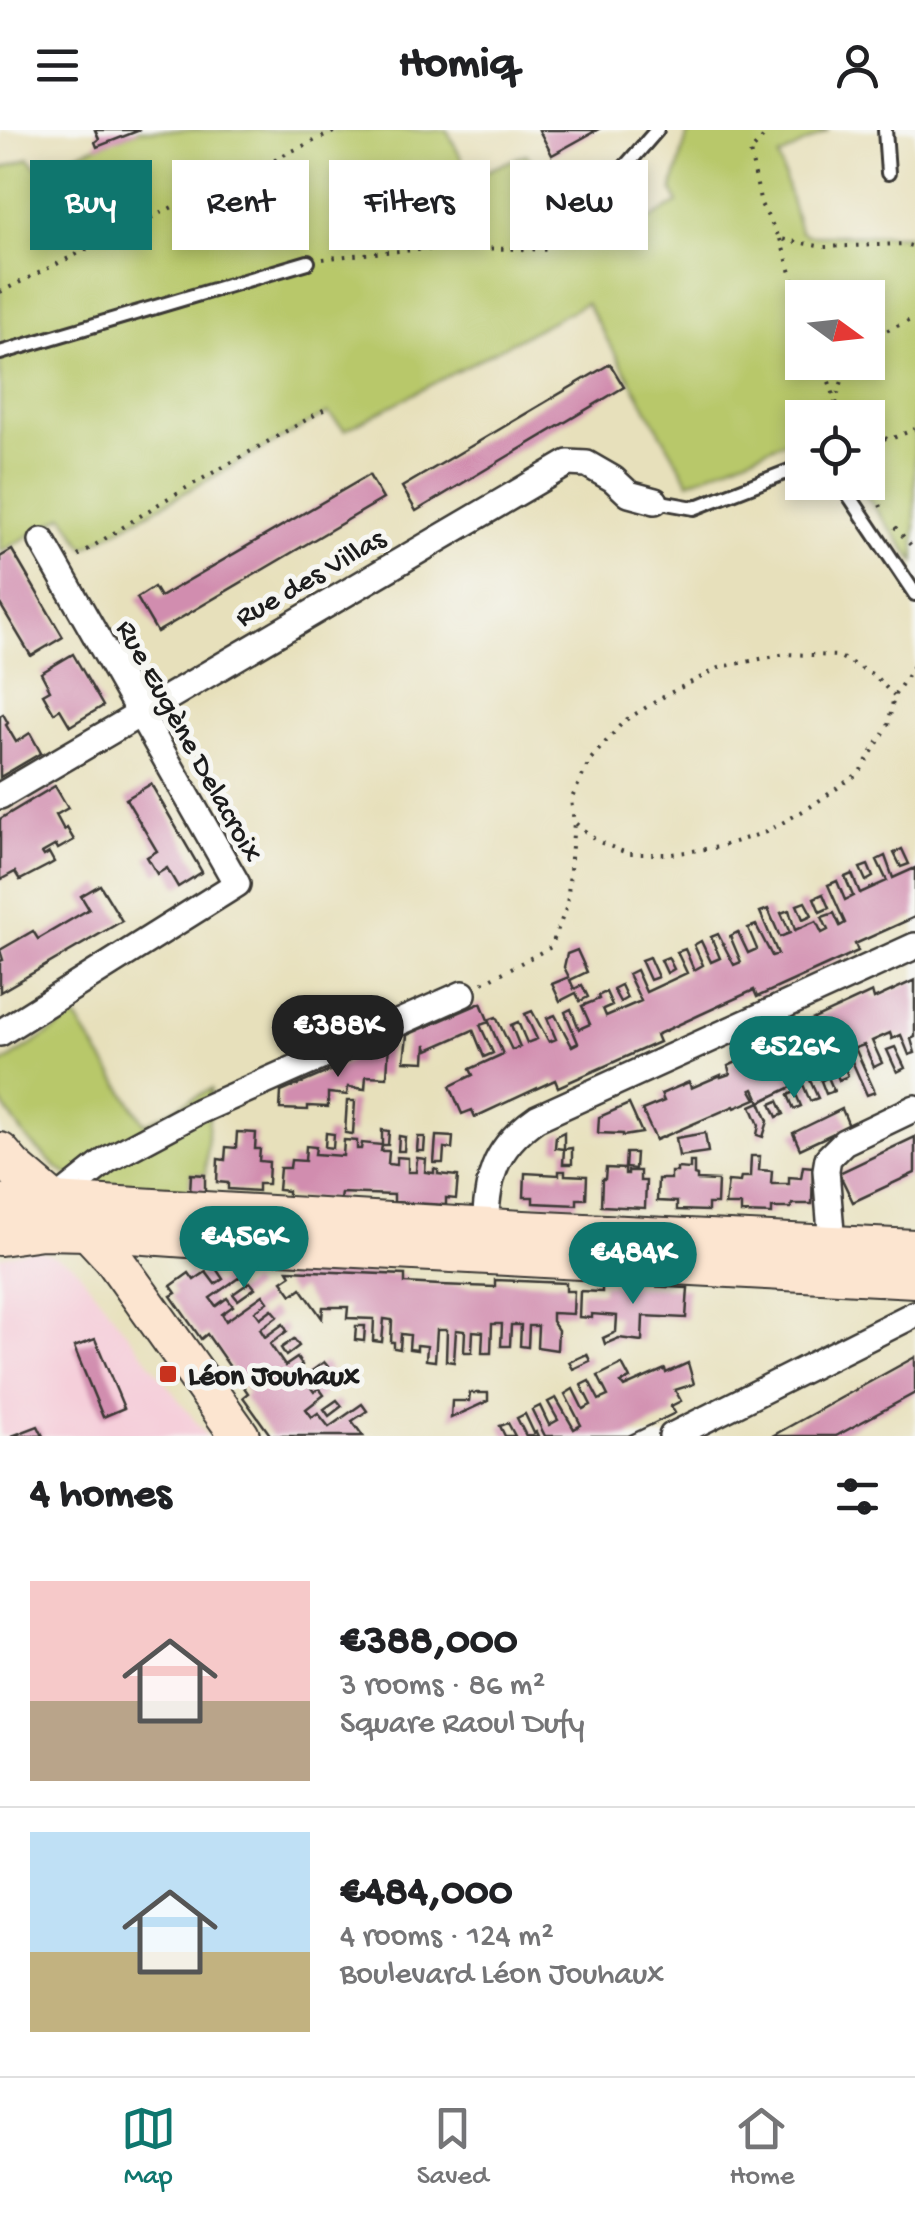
<!DOCTYPE html>
<meta charset="utf-8">
<style>
:root{--surface:#fff;--page:#f6f6f6;--text:#202124;--muted:#757577;--line:#e0e0e0;--accent:#0f766e}
body{margin:0;font-family:"Gochi Hand",sans-serif;background:var(--page);color:var(--text);height:100vh;display:flex;flex-direction:column;font-size:38px;white-space:nowrap}
*{box-sizing:border-box;margin:0}
p{font-size:32px;color:var(--muted)}
.icon{flex:none;width:55px;height:55px;fill:none;stroke:currentColor;stroke-width:2;stroke-linecap:round;stroke-linejoin:round}
.map{position:relative;height:1306px;overflow:hidden}
.drawer{display:flex;flex-direction:column;background:var(--surface);flex:1}
.drawer>*{flex:none}
.guide{position:absolute;left:30px;top:30px;width:855px;height:90px;display:flex;gap:20px}
.needle{width:65px;rotate:105deg}
.tools{position:absolute;left:785px;top:150px;display:grid;gap:20px}
.tools a{display:grid;place-items:center;width:100px;height:100px;border-radius:0px;background:var(--surface);box-shadow:0 5px 15px #0003;font-size:50px}
.price{position:absolute;translate:-50% -85px;padding:0 22px;border-radius:35px;background:var(--accent);color:#fff;font-size:32px;line-height:65px;filter:drop-shadow(0 2px 5px #0008)}
.price::after{content:'';position:absolute;left:50%;top:60px;width:30px;height:22px;margin-left:-15px;background:inherit;clip-path:polygon(0 0,100% 0,50% 100%)}
.price.on{background:#222;color:#fff}
ul{padding:0;list-style:none}
li{display:flex;align-items:center;gap:30px;height:250px;padding:0 30px}
li+li{border-top:2px solid var(--line)}
li span{display:grid;place-items:center;flex:none;width:280px;height:200px;border-radius:0px;color:#555}
li>.icon{margin-inline-start:auto}
span .icon{width:120px;height:120px;fill:#fffc;stroke-width:1}
li b{font-size:42px}
h2{display:flex;justify-content:space-between;align-items:center;height:120px;padding:0 30px;font-size:42px}
.tag{padding:0 35px;border-radius:0px;background:var(--surface);box-shadow:0 5px 15px #0003;font-size:35px;line-height:90px}
.tag.on{background:var(--accent);color:#fff}
header{display:flex;justify-content:space-between;align-items:center;height:130px;padding:0 30px;background:var(--surface);font-size:45px;font-weight:800}
.tabs{display:flex;justify-content:space-around;align-items:center;height:140px;border-top:2px solid var(--line);background:var(--surface);font-size:28px;color:var(--muted)}
.tabs a{display:grid;justify-items:center;gap:5px}
.tabs .on{color:var(--accent)}
.map>svg:first-child{display:block}
.built{fill:#f5cfda}
.green{fill:#b8c86a;stroke:#6a7243;stroke-width:2.5;fill-rule:evenodd}
.building{fill:#d18daf}
.lines{fill:none;stroke-linecap:round;stroke-linejoin:round}
.lane-casing{stroke:#3a3934;stroke-width:18}
.street-casing{stroke:#3a3934;stroke-width:30}
.secondary-casing{stroke:#3a3934;stroke-width:42}
.path{stroke:#3a3934;stroke-width:4;stroke-dasharray:2.5 8;stroke-linecap:butt}
.lane{stroke:#fff;stroke-width:12}
.street{stroke:#fff;stroke-width:25}
.secondary{stroke:#fce5d0;stroke-width:38}
.poi-dot{fill:#c8321e;stroke:#f6f6f2;stroke-width:4}
.labels{text-anchor:middle;stroke-width:10;stroke-linejoin:round;paint-order:stroke}
.street-label{font-size:30px;fill:#1c1c1c;stroke:#f6f6f2}
.poi-label{font-size:30px;font-weight:bold;fill:#1c1c1c;stroke:#f6f6f2;text-anchor:start}
</style>
<header><svg class="icon" aria-label="menu" viewBox="0 0 24 24"><path d="M4 6h16M4 12h16M4 18h16"/></svg>Homiq<svg class="icon" aria-label="person" viewBox="0 0 24 24"><circle cx="12" cy="8" r="4"/><path d="M4 21q1-7 8-7t8 7"/></svg></header>
<div class="map">
<svg width="915" height="1306" viewBox="0 0 915 1306">
<rect width="100%" height="100%" fill="#f6f6f2"/>
<filter id="ink" filterUnits="userSpaceOnUse"><feTurbulence type="fractalNoise" baseFrequency=".01" numOctaves="2"/><feDisplacementMap in="SourceGraphic" scale="20" xChannelSelector="R" yChannelSelector="G"/><feConvolveMatrix kernelMatrix="1 2 1 2 8 2 1 2 1" color-interpolation-filters="sRGB"/></filter>
<filter id="wash" filterUnits="userSpaceOnUse"><feTurbulence type="fractalNoise" baseFrequency=".0048" numOctaves="4" result="noise"/><feDisplacementMap in="SourceGraphic" scale="40" xChannelSelector="R" yChannelSelector="G"/><feGaussianBlur stdDeviation="2.25" result="paint"/><feColorMatrix in="noise" values="0 0 0 0 0 0 0 0 0 0 0 0 0 0 0 0 0 1.4 0 .05"/><feComposite in="paint" operator="in"/></filter>
<g filter="url(#wash)">
<rect width="100%" height="100%" fill="#e7e0bb"/>
<!-- built -->
<path class="built" d="M36,1118L74,1135L207,1306H0V1127Z"/>
<!-- green -->
<g class="green">
<path d="M138,0H447L471,48L526,24L595,98L626,102L678,73L672,60L687,6L691,0H829L779,27L800,101L807,105H915V432L856,353L868,352V288H802V304L689,352L586,173L345,300L328,283L85,418L64,386L0,422V39L29,28L38,39ZM802,168H868V232H802Z"/>
<path d="M75,887L145,994L211,959L205,1045L191,1044L190,1063L78,1052L56,1037L26,1008L0,971V935Z"/>
</g>
<g id="blocks">
<!-- building -->
<g class="building">
<path d="M95,0H140L97,17L95,12L99,9Z"/>
<path d="M539,0H597L552,25Z"/>
<path d="M610,234L624,257L416,381L402,357Z"/>
<path d="M369,345L383,369L157,502L137,468L154,457L160,467Z"/>
<path d="M12,420L63,507L31,526L0,474V427Z"/>
<path d="M73,524L103,576L70,596L60,579L54,583L43,564L50,560L41,543Z"/>
<path d="M3,584L8,593L6,595L16,612L30,603L41,623L0,647V586Z"/>
<path d="M151,654L202,742L178,757L167,738L157,744L147,727L157,721L126,669Z"/>
<path d="M55,656L68,678L56,685L64,700L67,698L74,710L58,719L56,715L42,723L44,726L49,723L54,732L49,735L20,750L15,742L0,750V689Z"/>
<path d="M902,719L909,734L901,737L894,723Z"/>
<path d="M885,726L893,748L915,738V787L855,814L858,821L757,867L754,860L721,875L656,905L659,912L558,957L555,950L475,987L472,980L462,984L450,956L473,945L470,939L503,924L489,892L480,895L493,923L484,927L473,900L428,920L426,914L425,932L404,931L407,905L481,873L488,890L496,887L512,920L520,917L511,895L518,892L527,913L537,909L525,884L532,881L549,912L556,909L547,888L555,885L572,916L578,913L565,882L571,879L579,899L590,894L582,876L599,869L598,866L606,862L612,875L603,879L606,886L641,871L628,844L636,840L646,862L687,843L677,822L685,819L694,840L703,835L694,815L701,811L711,832L720,828L711,807L718,804L734,835L741,832L730,806L738,802L748,823L757,819L748,798L756,795L772,826L778,824L760,782L768,779L780,807L790,803L781,783L789,780L795,800L816,791L822,803L828,800L822,787L834,783L840,796L845,793L828,755L837,751L845,770L853,766L845,747L852,744L860,763L887,751L877,730Z"/>
<path d="M868,735L873,747L866,751L860,738Z"/>
<path d="M100,755L122,791L0,862V831L3,830L0,820L33,801L38,809L89,779L81,766Z"/>
<path d="M823,764L829,778L820,782L814,768Z"/>
<path d="M805,772L812,785L803,789L797,775Z"/>
<path d="M577,820L587,842L570,850L574,859L582,855L588,867L580,871L576,863L560,871L552,854L569,847L564,837L567,824Z"/>
<path d="M649,827L658,847L650,850L641,830Z"/>
<path d="M668,827L674,839L667,843L661,830Z"/>
<path d="M915,850V907L911,909L915,923L909,925L901,905L892,909L890,903L872,911L882,933L874,937L864,915L855,918L875,962L867,965L851,929L849,930L846,924L840,927L848,946L839,950L831,931L823,934L826,941L809,948L818,968L810,971L802,952L760,972L754,959L751,960L756,969L735,978L734,976L656,1010L642,980L664,971L661,964L689,952L691,958L721,945V947L730,944L728,936L808,899L805,893L872,862L874,869Z"/>
<path d="M621,855L627,868L620,872L613,859Z"/>
<path d="M389,912L387,947L366,946L365,959L348,957L347,965L328,963V977L308,976V980L280,979L281,962L330,941L349,931L350,928Z"/>
<path d="M895,917L905,938L897,942L887,920Z"/>
<path d="M828,947L834,961L826,964L821,951Z"/>
<path d="M795,962L801,976L794,979L788,965Z"/>
<path d="M347,971H355L353,1004L345,1003Z"/>
<path d="M778,971L784,984L777,987L771,974Z"/>
<path d="M760,972L768,991L763,1007L757,1005L759,995L751,976Z"/>
<path d="M629,974L642,1003L623,1006V1004L598,1003L599,987Z"/>
<path d="M842,979L849,996L800,1019L793,1003Z"/>
<path d="M382,1000L389,1001L388,1015H382Z"/>
<path d="M237,1002L256,1003L255,1019H260L259,1031L269,1032L268,1054H258V1061L228,1059V1053L217,1052L218,1029L225,1030L226,1017L236,1018Z"/>
<path d="M564,1002V1019L555,1018L556,1006Z"/>
<path d="M326,1003L334,1004L333,1018L325,1017Z"/>
<path d="M705,1003L708,1022L679,1026L676,1008Z"/>
<path d="M399,1006L405,1007L404,1021H398Z"/>
<path d="M436,1006L453,1007L452,1019L444,1018L443,1033H434Z"/>
<path d="M418,1007H425L424,1021H417Z"/>
<path d="M915,1007V1043L853,1072L839,1043Z"/>
<path d="M344,1010L357,1011V1019H361L362,1013L382,1015L381,1021H389L388,1034L397,1035V1027L408,1028V1042H416L417,1028L426,1029L425,1042L434,1043V1039L438,1040V1044L458,1046L456,1069L446,1068V1075L394,1072V1065L341,1063L340,1070L304,1068L288,1067V1061L278,1060L280,1038H290L291,1030L305,1031L306,1016L316,1017L315,1024L343,1026Z"/>
<path d="M572,1018V1034H563L564,1019Z"/>
<path d="M626,1023H636L635,1039L625,1038Z"/>
<path d="M751,1026H760L759,1040L772,1041L771,1054H789V1047L801,1048L803,1036L813,1037L812,1074H792L791,1078H772V1084L741,1083V1075H725L728,1051L740,1052L741,1047H750Z"/>
<path d="M690,1032H694V1045L697,1046V1050L718,1051L717,1074H708V1081L677,1080V1072L657,1071L658,1049H671V1042H677V1038L690,1039Z"/>
<path d="M606,1038L625,1039V1044H628V1041H640V1051H646L645,1078L601,1076L602,1049H605Z"/>
<path d="M559,1041H565V1045L587,1046L586,1069H577V1075L533,1073V1067H524L525,1043L559,1045Z"/>
<path d="M191,1044L205,1045V1063H190Z"/>
<path d="M215,1137L239,1138L244,1144L210,1168L216,1176L227,1168L233,1176L222,1184L226,1191L263,1165L268,1172L255,1181L260,1188L272,1179L278,1186L260,1199L265,1207L283,1194L287,1201L270,1214L285,1236L297,1228L302,1235L285,1248L290,1257L324,1232L330,1239L309,1255L314,1262L319,1258L324,1265L306,1279L312,1287L318,1283L329,1297L362,1274L367,1281L352,1291L363,1306H271L243,1267L248,1263L207,1204L201,1209L171,1166L176,1163L171,1156L189,1143L194,1150L206,1142L215,1154L223,1149Z"/>
<path d="M288,1140L405,1145V1153L440,1155L495,1157V1150L566,1153V1161H574L573,1184L552,1183V1191L558,1200L557,1220L537,1217L538,1196H529L528,1217L520,1216L521,1195H511L510,1216H501L502,1194H492L491,1223H482L483,1202L473,1201L472,1222H464L465,1201L456,1200L454,1232L446,1231L447,1200H437L435,1231L426,1230L427,1216L417,1215V1220L409,1219L410,1205L401,1204L400,1219L394,1218V1212H391L392,1190L384,1189L382,1212L373,1211L374,1189L347,1188L348,1177H323L322,1188L301,1158L292,1165L282,1151L291,1145Z"/>
<path d="M250,1152L255,1158L238,1170L233,1164Z"/>
<path d="M602,1154L688,1158L686,1188L643,1186L642,1211L619,1208L605,1214L603,1208L616,1202L617,1186L592,1184V1188L579,1187L580,1161L602,1162Z"/>
<path d="M356,1196H365L364,1211L355,1210Z"/>
<path d="M95,1209L124,1278L103,1287L74,1217Z"/>
<path d="M294,1209L299,1216L286,1226L281,1218Z"/>
<path d="M587,1224L590,1231L573,1239L569,1232Z"/>
<path d="M915,1227V1263L836,1306H772Z"/>
<path d="M688,1233L694,1254L675,1260L681,1271L671,1276L675,1283L628,1306H545L532,1280L540,1276L549,1295L558,1290L548,1272L556,1268L574,1299L581,1295L565,1264L573,1259L583,1279L591,1275L581,1255L589,1251L599,1270L608,1266L598,1246L622,1234L630,1249L621,1253L624,1257L665,1239L666,1243Z"/>
<path d="M470,1263H488V1271L451,1288L452,1271H469Z"/>
<path d="M337,1270L342,1276L329,1286L324,1279Z"/>
<path d="M525,1284L534,1303L536,1302L538,1306H526L517,1288Z"/>
<path d="M508,1293L515,1306H505L500,1296Z"/>
<path d="M38,1296L43,1306H12Z"/>
</g>
</g>
</g>
<g filter="url(#ink)">
<use href="#blocks" fill-opacity="0" stroke="#3a3934" stroke-width="2.5"/>
<g class="lines">
<!-- lane casing -->
<g class="lane-casing">
<g id="lane">
<path d="M885,0L888,43"/>
<path d="M624,38L657,0"/>
<path d="M0,223L308,132"/>
<path d="M840,352L915,464"/>
<path d="M655,371L694,378L802,336"/>
</g>
</g>
<!-- street casing -->
<g class="street-casing">
<g id="street">
<path d="M0,666L568,333L587,334L613,349L629,364L655,371"/>
<path d="M0,903L237,754L42,411"/>
<path d="M54,1072L107,1030L199,981L463,864"/>
<path d="M484,1109C488,1054 488,1022 537,988L915,816"/>
<path d="M832,1114L826,1040L828,1028L844,1012L915,978"/>
<path d="M672,1306L915,1184"/>
</g>
</g>
<!-- secondary casing -->
<g class="secondary-casing">
<g id="secondary">
<path d="M0,1022L13,1037L88,1101L113,1128L240,1306"/>
<path d="M0,1074L17,1072H54L523,1100L915,1119"/>
<path d="M0,1106L42,1100L88,1101L245,1112L915,1148"/>
</g>
</g>
<!-- path -->
<g class="path">
<path d="M770,0L750,22L761,74L780,109L824,117L904,114L915,117"/>
<path d="M780,109L802,176"/>
<path d="M323,129C398,118 475,117 551,120"/>
<path d="M0,162L207,60L338,0"/>
<path d="M868,209L915,188"/>
<path d="M822,232L842,288"/>
<path d="M848,232L835,273L857,288"/>
<path d="M868,295L888,310L915,299"/>
<path d="M868,346L881,377"/>
<path d="M895,397L915,420"/>
<path d="M78,426L165,370L327,278"/>
<path d="M894,566L874,545L838,526L785,524L721,537L668,564L624,591L590,630L571,670L574,692L597,711L629,724H672L719,717L766,702L810,677L859,643L888,596L894,566L915,534"/>
<path d="M483,853L551,817L567,776L574,692"/>
</g>
<!-- lane -->
<use href="#lane" class="lane"/>
<!-- street -->
<use href="#street" class="street"/>
<!-- secondary -->
<use href="#secondary" class="secondary"/>
</g>
</g>
<!-- markers -->
<rect class="poi-dot" x="158" y="1234" width="20" height="20" rx="5"/>
<g class="labels">
<!-- street labels -->
<g class="street-label">
<text transform="translate(309 446) rotate(-30)" y="10">Rue des Villas</text>
<text transform="translate(191 610) rotate(61)" y="10">Rue Eugène Delacroix</text>
</g>
<!-- poi labels -->
<g class="poi-label">
<text x="188" y="1254">Léon Jouhaux</text>
</g>
</g>
</svg>
<div class="tools">
<a><svg class="needle" viewBox="-14 -14 28 28"><path d="M0-13l5 13h-10z" fill="#e53935"/><path d="M0 13l5-13h-10z" fill="#757577"/></svg></a>
<a><svg class="icon" aria-label="locate" viewBox="0 0 24 24"><circle cx="12" cy="12" r="6"/><path d="M12 2v4M12 18v4M2 12h4M18 12h4"/></svg></a>
</div>
<b class="price on" style="left:338px;top:950px">€388K</b>
<b class="price" style="left:794px;top:971px">€526K</b>
<b class="price" style="left:244px;top:1161px">€456K</b>
<b class="price" style="left:633px;top:1177px">€484K</b>
<div class="guide">
<a class="tag on">Buy</a>
<a class="tag">Rent</a>
<a class="tag">Filters</a>
<a class="tag">New</a>
</div>
</div>
<section class="drawer">
<h2>4 homes<svg class="icon" aria-label="filters" viewBox="0 0 24 24"><path d="M4 7h16M4 17h16"/><circle cx="9" cy="7" r="2"/><circle cx="15" cy="17" r="2"/></svg></h2>
<ul>
<li><span style="background:linear-gradient(#f6c9c9 60%,#b9a48a 0)"><svg class="icon" aria-label="home" viewBox="0 0 24 24"><path d="M3 11l9-7 9 7M6 9v11h12V9"/></svg></span><div><b>€388,000</b><p>3 rooms · 86 m²</p><p>Square Raoul Dufy</p></div></li>
<li><span style="background:linear-gradient(#bfe0f5 60%,#c2b280 0)"><svg class="icon" aria-label="home" viewBox="0 0 24 24"><path d="M3 11l9-7 9 7M6 9v11h12V9"/></svg></span><div><b>€484,000</b><p>4 rooms · 124 m²</p><p>Boulevard Léon Jouhaux</p></div></li>
</ul>
</section>
<nav class="tabs">
<a class="on"><svg class="icon" aria-label="map" viewBox="0 0 24 24"><path d="M3 6l6-2 6 2 6-2v14l-6 2-6-2-6 2zM9 4v14M15 6v14"/></svg>Map</a>
<a><svg class="icon" aria-label="saved" viewBox="0 0 24 24"><path d="M7 4h10v16l-5-4-5 4z"/></svg>Saved</a>
<a><svg class="icon" aria-label="home" viewBox="0 0 24 24"><path d="M3 11l9-7 9 7M6 9v11h12V9"/></svg>Home</a>
</nav>
